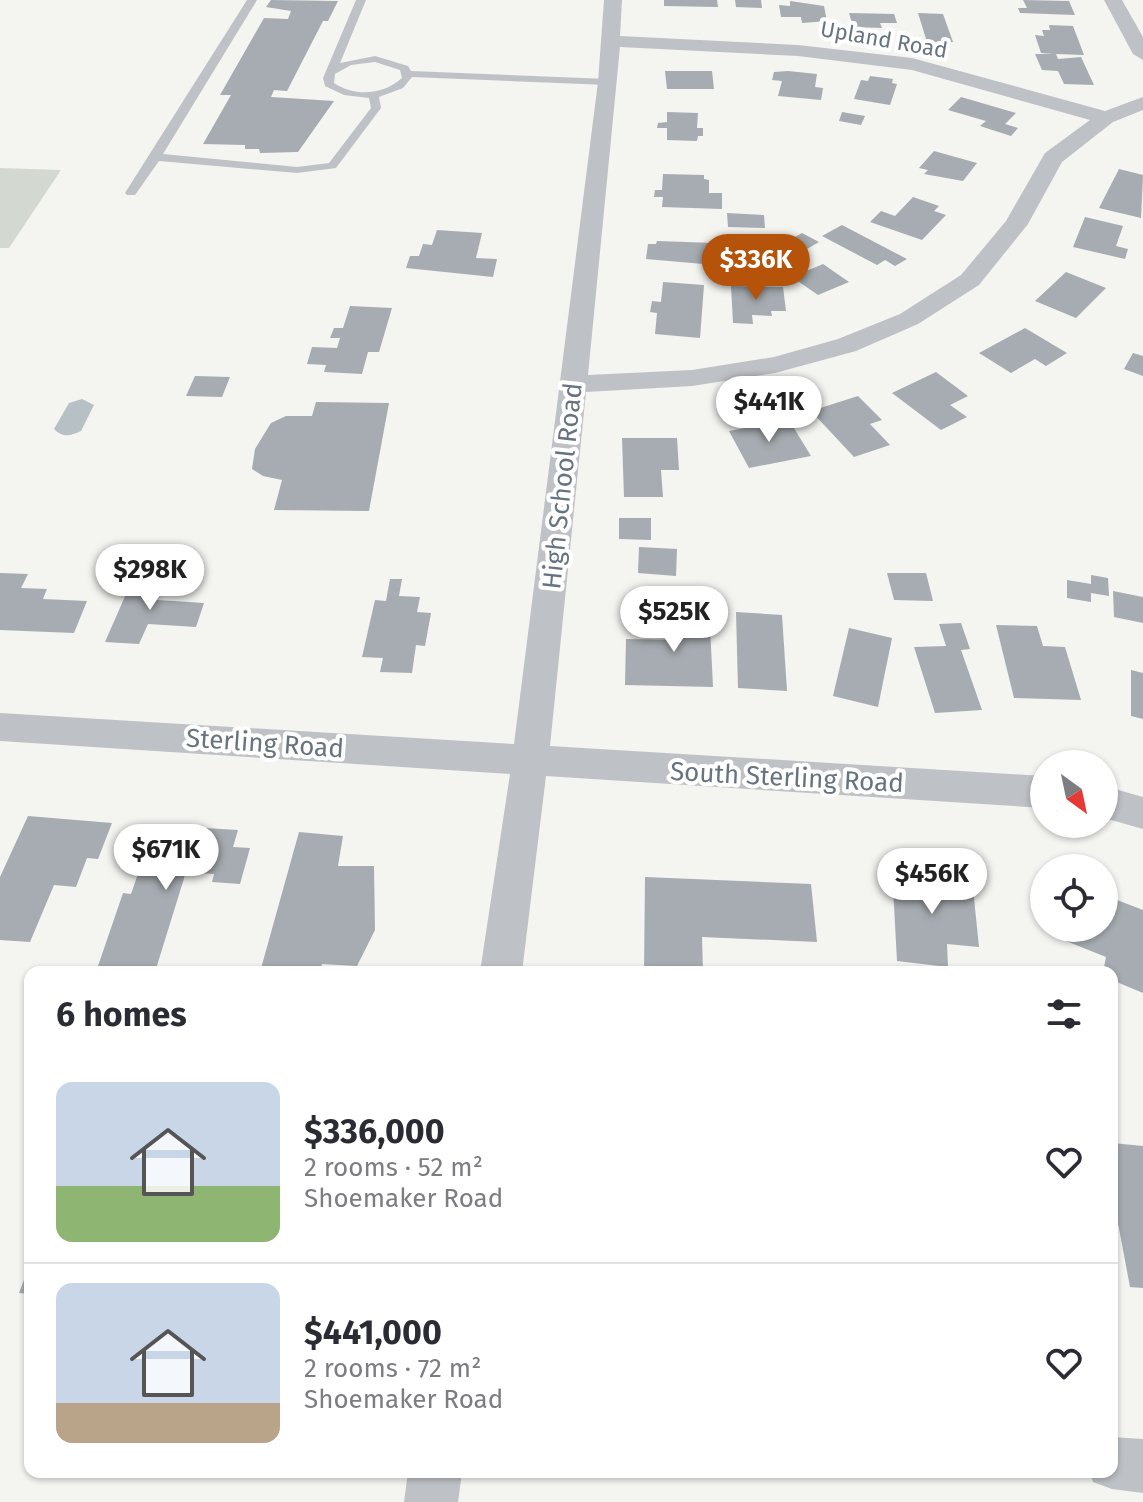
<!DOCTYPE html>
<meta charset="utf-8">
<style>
:root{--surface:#fff;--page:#f7f7f7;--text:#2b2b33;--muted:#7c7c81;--line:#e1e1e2;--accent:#b45309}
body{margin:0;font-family:"Fira Sans",sans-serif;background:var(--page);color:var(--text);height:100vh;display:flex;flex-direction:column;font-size:30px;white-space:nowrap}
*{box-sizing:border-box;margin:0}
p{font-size:26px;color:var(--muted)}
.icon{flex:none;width:44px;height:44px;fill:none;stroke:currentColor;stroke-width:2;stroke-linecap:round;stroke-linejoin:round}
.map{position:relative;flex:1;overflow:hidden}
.panel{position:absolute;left:24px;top:966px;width:1094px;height:512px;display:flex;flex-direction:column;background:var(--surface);border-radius:16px;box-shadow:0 2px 6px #0004}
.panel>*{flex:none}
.needle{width:52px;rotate:147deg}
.buttons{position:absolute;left:1030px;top:750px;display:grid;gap:16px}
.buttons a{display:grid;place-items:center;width:88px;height:88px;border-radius:50%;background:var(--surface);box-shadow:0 2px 6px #0004;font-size:40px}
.price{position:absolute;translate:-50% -68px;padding:0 18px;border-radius:28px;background:#fff;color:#222;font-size:26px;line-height:52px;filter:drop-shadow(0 2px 4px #0008)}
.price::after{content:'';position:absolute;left:50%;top:48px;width:24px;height:18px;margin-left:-12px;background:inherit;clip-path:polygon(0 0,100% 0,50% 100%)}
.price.selected{background:var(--accent);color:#fff}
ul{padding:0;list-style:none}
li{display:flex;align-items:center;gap:24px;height:200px;padding:0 32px}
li+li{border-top:2px solid var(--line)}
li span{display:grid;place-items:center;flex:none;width:224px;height:160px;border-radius:16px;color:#555}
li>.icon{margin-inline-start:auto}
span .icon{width:96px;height:96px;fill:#fffc;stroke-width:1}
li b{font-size:34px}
h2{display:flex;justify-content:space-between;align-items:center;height:96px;padding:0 32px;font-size:34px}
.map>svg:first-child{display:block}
.green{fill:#d3d9d1}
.water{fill:#b7c0c5}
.building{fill:#a6acb1}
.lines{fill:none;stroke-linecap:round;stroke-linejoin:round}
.service{fill:#bec1c5;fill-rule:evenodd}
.minor{fill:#bec1c5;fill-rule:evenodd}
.labels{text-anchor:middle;stroke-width:8;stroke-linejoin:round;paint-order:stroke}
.far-street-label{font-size:22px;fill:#67737f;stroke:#fff}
.street-label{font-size:26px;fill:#67737f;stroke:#fff}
</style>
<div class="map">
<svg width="1143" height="1502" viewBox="0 0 1143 1502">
<rect width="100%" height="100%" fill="#f4f4f1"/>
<!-- green -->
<path class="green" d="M0,168L61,170L9,248H0Z"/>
<!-- water -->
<path class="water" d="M82,399L94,405L81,431C70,436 63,438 54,429L69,403Z"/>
<!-- building -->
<g class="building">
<path d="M271,0L338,1L328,21H323L287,91L274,90L271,97L334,101L298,152L260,153L259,149H245V145L203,144L231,95H220L264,18L288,19L291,11L266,7Z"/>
<path d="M664,0H717L718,7L664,6Z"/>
<path d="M735,0H761L762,8L736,7Z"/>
<path d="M1023,0L1069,1L1075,15L1020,13L1018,8H1027Z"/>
<path d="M790,1L824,6L827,21L802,23L801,17H781L779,5L790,6Z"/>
<path d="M849,13L894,14L897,23H880L882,28L853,27Z"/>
<path d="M918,13L943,14L953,42H927Z"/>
<path d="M1049,25L1073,26L1084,55L1056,54L1058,59L1081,57L1094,85L1064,84L1058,71L1042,70L1035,54H1053L1041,53L1035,35L1044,36L1042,30H1050Z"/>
<path d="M665,71H712L714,89H667Z"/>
<path d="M788,71L817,74L815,87L823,88L821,100L778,96L782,81L772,80L774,72Z"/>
<path d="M870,76L893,79L892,83L897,84L890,105L854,99L861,80L868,81Z"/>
<path d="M961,97L1016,113L1005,124L1018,128L1011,136L980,126L986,121L948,110Z"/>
<path d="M667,112L698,113L697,128H703V136H698L697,141L667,140V128H657L658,123L667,122Z"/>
<path d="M842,112L865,116L861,125L839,121Z"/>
<path d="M934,151L977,163L963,181L924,174L928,170L919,168Z"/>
<path d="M1119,169L1143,175L1141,218L1099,208Z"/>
<path d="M663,174L704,175V179L709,180V193H722V209L662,207L663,197H654L655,190H662Z"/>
<path d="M913,197L939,206L934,211L946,215L922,240L870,222L881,211L895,216Z"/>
<path d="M727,213L764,215L765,228L728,227Z"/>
<path d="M1085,217L1123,226L1116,246L1128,249L1125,259L1073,247Z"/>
<path d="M842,225L907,259L895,266L885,260L877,265L822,236Z"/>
<path d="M437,230L482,233L476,258L497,259L493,277L406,268L410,256H419L423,244L432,245Z"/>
<path d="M802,233L819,242L807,249L790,240Z"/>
<path d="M657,241L714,243V247L726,248V266L646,259L648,244H656Z"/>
<path d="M823,264L849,282L818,295L792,277Z"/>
<path d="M1066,272L1106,288L1076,318L1035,301Z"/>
<path d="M663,282L704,285L700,338L655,334L657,313L650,312L652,301L661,302Z"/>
<path d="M731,286L783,287L786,311H771L772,316L752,315L753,324L733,323Z"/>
<path d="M350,306L392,308L379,352H368L362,374L324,372L326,365L307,364L312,347L337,348L340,338H330L334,328H343Z"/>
<path d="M1025,328L1067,353L1046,366L1035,359L1011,373L979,353Z"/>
<path d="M1133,353L1143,356V376L1124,369Z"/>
<path d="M936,372L968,396L950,405L967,417L941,430L892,393Z"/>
<path d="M195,376L230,377L222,397L186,396Z"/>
<path d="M858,396L882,420L870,424L890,445L854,457L811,411Z"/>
<path d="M316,402L389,403L369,511L274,510L282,480L263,476L252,469L255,449L271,423L286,416H312Z"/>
<path d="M789,420L811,456L749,468L729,431Z"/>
<path d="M622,438H677L679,470H661L663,497H624Z"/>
<path d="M619,518H651V540L619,539Z"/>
<path d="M639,547L677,549L676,576L638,573Z"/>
<path d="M0,573L28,574L21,588L47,589L43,599L87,601L74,633L0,630Z"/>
<path d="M887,573H926L933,601L894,600Z"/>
<path d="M1091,575L1108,578L1109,596L1091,593V602L1067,598V580L1091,584Z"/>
<path d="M133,578L166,579L157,600L204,603L196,627L148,624L139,644L105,642Z"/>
<path d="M390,579H402L399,596L420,597L417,612L431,613L425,646L416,645L412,673L380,672L383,658L362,657L375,600L386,601Z"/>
<path d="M1113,591L1143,597V623L1114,617Z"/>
<path d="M678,605L709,606L713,687L625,685L626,639L679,640Z"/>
<path d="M736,612L782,615L787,691L738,688Z"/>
<path d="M961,623L970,649L961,650L982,710L935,713L914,647L946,646L939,624Z"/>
<path d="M996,625L1037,626L1043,646L1065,647L1081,700L1014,698Z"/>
<path d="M849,628L892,638L878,707L833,696Z"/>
<path d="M1131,670L1143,673V719L1131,716Z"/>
<path d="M28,816L112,823L98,859L87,858L76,887L54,885L30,942L0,940V877Z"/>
<path d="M155,825L238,830L233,847L250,848L240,884L212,882L214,874L186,872L155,972H96L123,893L131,894Z"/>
<path d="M299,832L343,836L338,866H374L375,930L357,966L322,964L320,972H260Z"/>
<path d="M892,869L972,879L979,947L947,944L948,967L897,961Z"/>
<path d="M645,877L811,884L817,942L702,937L703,972H644Z"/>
<path d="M1104,895L1143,910V993L1112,980V972H1103L1106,957L1066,941L1069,928H1104Z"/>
<path d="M1112,1143L1143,1146V1288L1130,1287L1112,1191Z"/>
<path d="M30,1264V1294L19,1293Z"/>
</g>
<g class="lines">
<!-- service -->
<path class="service" d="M247,0H257L163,154L297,167L329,163L371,108L369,98L344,95L325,86L323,78L356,0H366L340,63L375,56L408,66L411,71L608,79L613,82L608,85L412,77L403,88L379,97L381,108L336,168L297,173L159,161L135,195H127L125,193ZM375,62L400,70L402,78C383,95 355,97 334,83L335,74L351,65Z"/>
<!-- minor -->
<g class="minor">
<path d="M604,0H622L620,36L798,45L912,58L1105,111L1143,97V110L1113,122L1062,162L1028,224L979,285L918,324L856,351L775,373L692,386L586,392L550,746L1044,776V808L546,776L522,972H480L510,774L0,741V713L514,744L598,82ZM620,47L798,56L912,70L1090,120L1045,153L1006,221L961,275L900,314L838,339L774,357L692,370L588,375Z"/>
<path d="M1104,0H1122L1143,37V60L1133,54Z"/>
<path d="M1104,786L1143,797V829L1104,818Z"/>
<path d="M1112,1437L1143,1439V1493L1112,1489L1093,1482L1089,1472H1112Z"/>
<path d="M408,1472H462L458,1502H404Z"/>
</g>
</g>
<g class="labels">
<!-- far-street labels -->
<g class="far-street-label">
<text transform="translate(884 39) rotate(10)" y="8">Upland Road</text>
</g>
<!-- street labels -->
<g class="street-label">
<text transform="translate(562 486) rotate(-84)" y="9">High School Road</text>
<text transform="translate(265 743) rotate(4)" y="9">Sterling Road</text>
<text transform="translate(787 777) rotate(3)" y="9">South Sterling Road</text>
</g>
</g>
</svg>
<div class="buttons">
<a><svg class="needle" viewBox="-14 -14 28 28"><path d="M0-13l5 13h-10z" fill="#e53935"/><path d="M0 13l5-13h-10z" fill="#7c7c81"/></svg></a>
<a><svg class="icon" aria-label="locate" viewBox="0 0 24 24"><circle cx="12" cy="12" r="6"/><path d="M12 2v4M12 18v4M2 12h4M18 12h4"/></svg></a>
</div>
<b class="price selected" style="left:756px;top:302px">$336K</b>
<b class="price" style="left:769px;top:444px">$441K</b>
<b class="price" style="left:150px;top:612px">$298K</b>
<b class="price" style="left:674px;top:654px">$525K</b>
<b class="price" style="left:166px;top:892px">$671K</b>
<b class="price" style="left:932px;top:916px">$456K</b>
<section class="panel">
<h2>6 homes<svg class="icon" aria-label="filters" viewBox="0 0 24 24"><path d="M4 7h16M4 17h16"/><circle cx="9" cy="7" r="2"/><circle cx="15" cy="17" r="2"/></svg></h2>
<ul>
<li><span style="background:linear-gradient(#c9d6e8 65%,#8fb573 0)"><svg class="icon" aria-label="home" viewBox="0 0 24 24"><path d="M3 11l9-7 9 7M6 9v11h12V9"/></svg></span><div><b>$336,000</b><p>2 rooms · 52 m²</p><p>Shoemaker Road</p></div><svg class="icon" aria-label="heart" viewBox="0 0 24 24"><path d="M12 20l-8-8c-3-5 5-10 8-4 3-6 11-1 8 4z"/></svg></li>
<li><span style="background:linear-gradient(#c9d6e8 75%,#b9a48a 0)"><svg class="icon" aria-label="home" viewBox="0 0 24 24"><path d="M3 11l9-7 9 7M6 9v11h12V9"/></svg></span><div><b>$441,000</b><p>2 rooms · 72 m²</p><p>Shoemaker Road</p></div><svg class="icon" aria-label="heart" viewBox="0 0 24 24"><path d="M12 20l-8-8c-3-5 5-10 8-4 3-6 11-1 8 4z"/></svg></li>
</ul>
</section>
</div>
